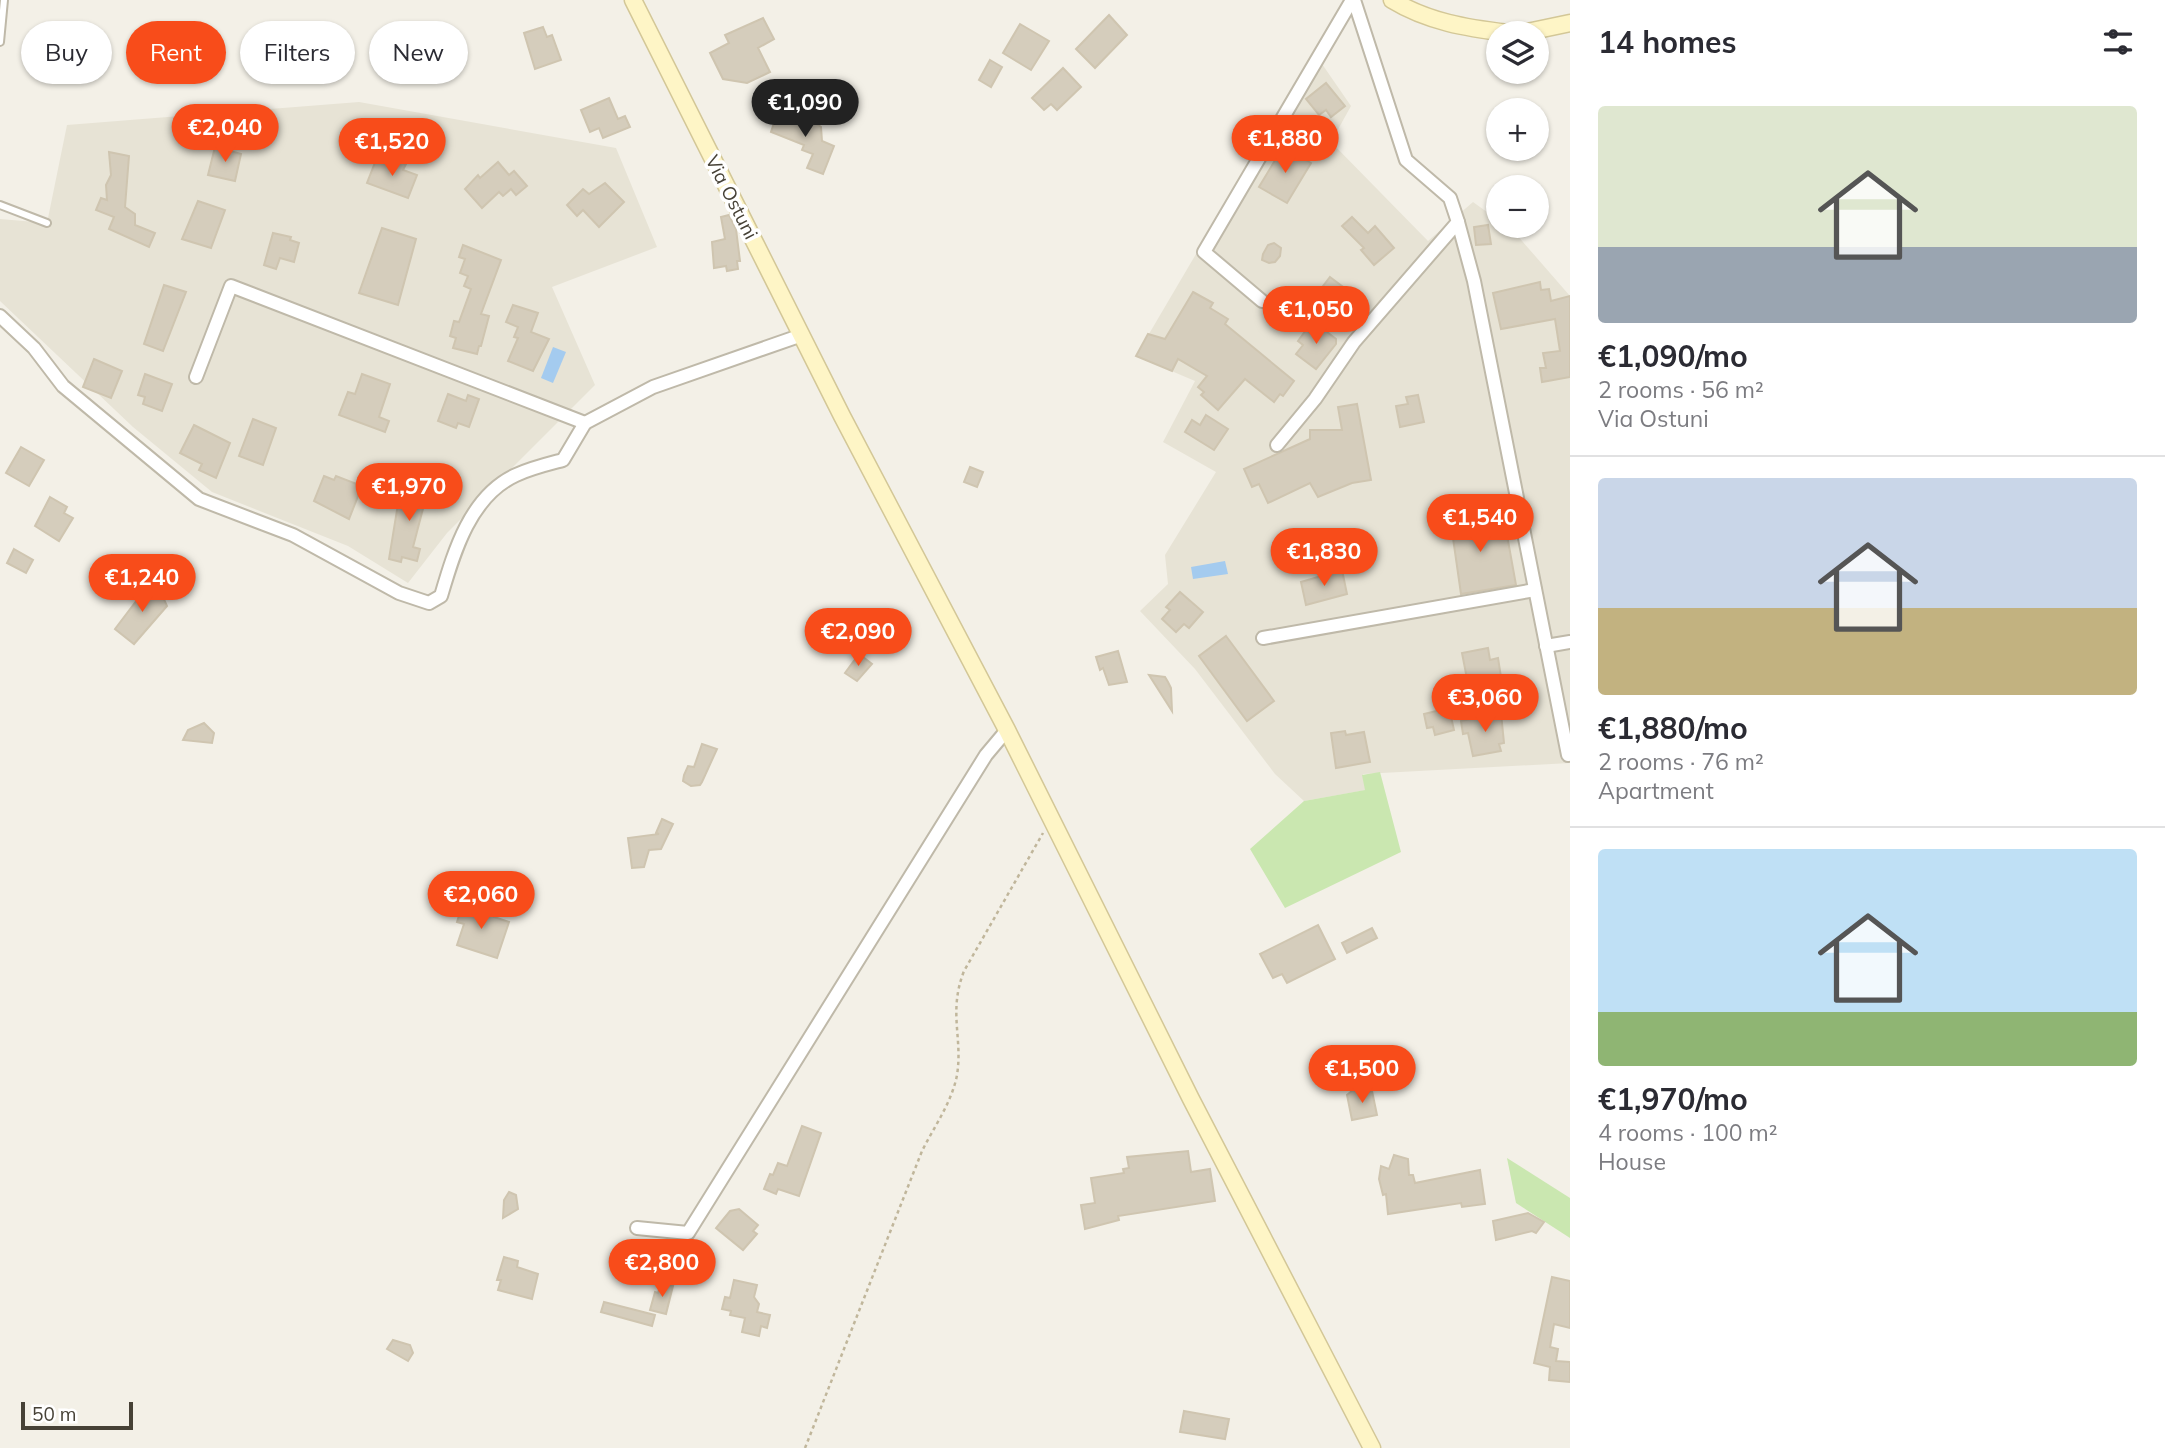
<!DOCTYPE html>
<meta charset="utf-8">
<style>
:root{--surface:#fff;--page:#f2f2f3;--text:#2b2b33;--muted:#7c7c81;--line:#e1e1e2;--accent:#f84c1a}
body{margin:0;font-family:Mulish,sans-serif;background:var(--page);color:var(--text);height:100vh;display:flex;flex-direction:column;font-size:26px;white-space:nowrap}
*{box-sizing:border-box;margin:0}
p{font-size:23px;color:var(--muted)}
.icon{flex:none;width:38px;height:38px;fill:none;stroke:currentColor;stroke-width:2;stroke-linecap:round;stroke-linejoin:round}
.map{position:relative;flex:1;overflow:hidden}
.sheet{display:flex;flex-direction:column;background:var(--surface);width:595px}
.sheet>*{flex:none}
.banner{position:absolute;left:21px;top:21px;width:665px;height:63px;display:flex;gap:14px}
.buttons{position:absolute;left:1486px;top:21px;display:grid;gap:14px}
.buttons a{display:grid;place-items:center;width:63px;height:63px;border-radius:50%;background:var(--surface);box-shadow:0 2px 5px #0004;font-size:35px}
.scale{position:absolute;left:21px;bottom:18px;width:112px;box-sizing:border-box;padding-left:7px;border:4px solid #464136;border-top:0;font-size:19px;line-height:24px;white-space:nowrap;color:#464136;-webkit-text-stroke:5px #fff;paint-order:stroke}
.price{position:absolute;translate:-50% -60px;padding:0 16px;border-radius:24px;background:var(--accent);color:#fff;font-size:23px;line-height:46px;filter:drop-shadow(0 2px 4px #0008)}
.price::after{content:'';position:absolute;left:50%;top:42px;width:21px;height:16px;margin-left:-10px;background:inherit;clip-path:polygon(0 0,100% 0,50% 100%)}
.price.on{background:#222;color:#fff}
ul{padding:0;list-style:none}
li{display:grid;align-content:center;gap:14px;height:371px;padding:0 28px}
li+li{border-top:2px solid var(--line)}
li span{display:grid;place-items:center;height:217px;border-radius:7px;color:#555}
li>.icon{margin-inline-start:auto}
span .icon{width:126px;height:126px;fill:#fffc;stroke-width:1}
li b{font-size:30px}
h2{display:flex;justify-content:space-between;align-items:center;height:84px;padding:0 28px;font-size:30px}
.pill{padding:0 24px;border-radius:32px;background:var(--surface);box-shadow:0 2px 5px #0004;font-size:24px;line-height:63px}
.pill.on{background:var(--accent);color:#fff}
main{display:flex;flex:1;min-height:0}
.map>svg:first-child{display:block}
.residential{fill:#e7e3d5}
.green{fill:#cae7b0}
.water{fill:#a4cbef}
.building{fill:#d5cdbc;stroke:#cfc5b0;stroke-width:2}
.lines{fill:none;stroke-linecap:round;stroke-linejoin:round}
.service-casing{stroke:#bfb9a9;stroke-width:10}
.minor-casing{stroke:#bfb9a9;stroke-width:16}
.secondary-casing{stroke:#d3c797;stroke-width:19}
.path{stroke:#c0b69b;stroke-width:2.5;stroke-dasharray:3.5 3.5;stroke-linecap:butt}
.service{stroke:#fff;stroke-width:6}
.minor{stroke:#fff;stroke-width:12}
.secondary{stroke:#fef5c6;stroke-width:16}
.labels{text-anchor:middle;stroke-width:7;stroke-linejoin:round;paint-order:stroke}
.street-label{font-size:19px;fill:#464136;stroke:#fff}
</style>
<main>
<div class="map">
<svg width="1570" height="1448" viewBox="0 0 1570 1448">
<rect width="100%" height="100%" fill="#f3f0e7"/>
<!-- residential -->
<g class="residential">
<path d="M1322,64L1351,106L1331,142L1428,241L1473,202L1498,220V226H1505L1516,234L1570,296V763L1363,774L1366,790L1304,801L1275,774L1195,669L1140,611L1168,584L1165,555L1216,472L1163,442L1195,381L1136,356L1196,254Z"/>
<path d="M359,102L616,148L657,247L552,287L595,385L447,533L408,583L348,546L212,492L133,427L0,301V219L47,223L67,125Z"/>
</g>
<!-- green -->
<g class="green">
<path d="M1380,772L1401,852L1285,908L1250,849L1304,801L1365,790L1362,775Z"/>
<path d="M1507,1158L1570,1198V1238L1516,1203Z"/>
</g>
<!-- water -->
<g class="water">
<path d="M553,347L566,352L553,383L541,378Z"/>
<path d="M1225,561L1228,574L1193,579L1191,567Z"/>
</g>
<!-- building -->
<g class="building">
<path d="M1109,15L1127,35L1095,68L1076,49Z"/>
<path d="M763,18L774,39L758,48L770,72L747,83L723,79L710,53L729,43L725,35Z"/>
<path d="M1020,24L1049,41L1031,70L1003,53Z"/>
<path d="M543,27L547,37L552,35L561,60L535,69L524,33Z"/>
<path d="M990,60L1002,67L991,87L979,80Z"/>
<path d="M1063,68L1081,87L1057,110L1051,104L1044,110L1032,98Z"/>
<path d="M1326,83L1345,106L1331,117L1326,110L1319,115L1306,99Z"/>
<path d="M609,98L618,119L625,116L630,127L603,138L599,128L590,132L581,110Z"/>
<path d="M778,111L800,121L809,118L821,127L822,141L834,146L823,174L807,168L813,154L802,150L804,145L771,132Z"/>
<path d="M215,147L241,154L235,181L208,175Z"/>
<path d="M1283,147L1311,163L1287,203L1259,187Z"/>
<path d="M109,152L129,156L125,207L135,214V225L155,233L149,247L109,229L114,217L96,210L101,198L107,200L106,185L111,175Z"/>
<path d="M389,158L406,164L403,170L417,175L408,198L367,183L376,160L387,164Z"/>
<path d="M498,162L509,175L514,171L527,186L516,195L511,189L503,196L499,192L482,208L465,189L478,175L480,178Z"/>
<path d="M605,183L624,202L599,227L583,210L577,216L567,205L583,189L589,194Z"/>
<path d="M198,201L225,210L211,248L182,239Z"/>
<path d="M729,215L736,229L740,261H737L738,269L727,271L726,266L714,268L712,242L725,239L721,217Z"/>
<path d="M1352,217L1368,233L1375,226L1394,248L1374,265L1361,250L1364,248L1342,226Z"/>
<path d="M1488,225L1491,244L1476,245L1474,227Z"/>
<path d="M382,228L416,239L398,305L359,293Z"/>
<path d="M273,233L291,237L290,240L299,243L294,262L280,258L276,269L264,265Z"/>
<path d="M1274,243L1281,248L1280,256L1275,262L1269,263L1262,260L1263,254L1268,245Z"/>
<path d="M463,245L501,260L481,314L489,316L481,346H479L477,354L453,348L456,338L450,336L454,321L459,322L471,289L464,286L468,276L460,273L465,259L459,257Z"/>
<path d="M1330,277L1355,296L1342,314L1317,294Z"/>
<path d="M1540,282L1541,290L1549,289L1551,301L1570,296V377L1542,382L1540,368H1546L1543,353L1560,351L1555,319L1501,329L1493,293Z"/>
<path d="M164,285L186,292L163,351L144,344Z"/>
<path d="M1193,292L1213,303L1210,308L1228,319L1225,324L1294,381L1283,396L1280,394L1274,402L1245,379L1218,410L1201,395L1204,392L1198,387L1207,376L1178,359L1172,371L1136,356L1148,334L1165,339Z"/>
<path d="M513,305L538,313L531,332L549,339L533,371L508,361L518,338L514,337L518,327L506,322Z"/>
<path d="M1318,325L1336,339V344L1316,369L1296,354L1303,345L1298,341L1306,330L1311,333Z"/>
<path d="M94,359L122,371L111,398L83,387Z"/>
<path d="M145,374L172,384L162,411L143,404L145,397L138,395Z"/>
<path d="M362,374L390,384L379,417L389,421L385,432L339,415L348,392L355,394Z"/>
<path d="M448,394L466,401L468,395L479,399L469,427L458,423L456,428L438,421Z"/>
<path d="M1418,395L1424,422L1400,427L1396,406L1408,404L1406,397Z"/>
<path d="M1357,404L1371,480L1352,483L1318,497L1310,483L1268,503L1259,484L1252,487L1244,469L1310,439V430H1342L1338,407Z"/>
<path d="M1206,415L1228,429L1214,450L1185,432L1192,420L1200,425Z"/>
<path d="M253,419L276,428L263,465L239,456Z"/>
<path d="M194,425L230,443L216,478L199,470L202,464L180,453Z"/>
<path d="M21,447L44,460L29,486L6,473Z"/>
<path d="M970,467L983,472L977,487L964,482Z"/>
<path d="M324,476L334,480L336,476L362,486L349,519L314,501Z"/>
<path d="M408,484L434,490L430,503L425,501L413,547L420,549L417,561L402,557L401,562L389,559L398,504L402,505Z"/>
<path d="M50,497L67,507L64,513L73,518L59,541L35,526Z"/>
<path d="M1457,509L1466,510L1468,527L1502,521L1504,536L1507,535L1516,585L1461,594L1451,524H1444L1442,511Z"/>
<path d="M14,549L33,560L26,573L7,563Z"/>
<path d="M1342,570L1347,594L1306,605L1301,582Z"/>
<path d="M150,583L164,593L162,595L167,606L134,644L115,629Z"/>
<path d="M1180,592L1203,612L1189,628L1184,624L1176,632L1162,619L1170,610L1166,607Z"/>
<path d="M1226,636L1274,701L1247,721L1199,656Z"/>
<path d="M1488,648L1490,660L1498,658L1501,677L1493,679L1494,682L1468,684L1462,653Z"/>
<path d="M1118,651L1127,682L1109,685L1103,668L1100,670L1096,657Z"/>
<path d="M859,654L872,664L857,681L845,673Z"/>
<path d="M1149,675L1165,677L1168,682L1171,688L1172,711Z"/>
<path d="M1449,708L1454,730L1435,735L1433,727L1427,728L1424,714Z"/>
<path d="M1501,713L1504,743L1499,744L1501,751L1473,756L1468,733L1463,734L1461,721Z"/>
<path d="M204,723L214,733L212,743L183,740L188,730Z"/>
<path d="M1345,731L1346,735L1364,732L1370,762L1336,768L1331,733Z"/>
<path d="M702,744L717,749L702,782L700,785L691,786L683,781L684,775L688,766L694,767Z"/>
<path d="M662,819L673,824L661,849L649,850L644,867L632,868L628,838L659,834L656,833Z"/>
<path d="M463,903L495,913L494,917L509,922L497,958L457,945L464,924L457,922Z"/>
<path d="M1318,925L1335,959L1287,983L1282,974L1273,978L1260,954Z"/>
<path d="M1372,928L1377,938L1347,953L1342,943Z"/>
<path d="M1353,1090L1363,1093L1372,1091L1377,1115L1352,1120L1347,1095Z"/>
<path d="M802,1126L821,1133L799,1196L778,1189L776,1194L764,1189L770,1174L773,1175L778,1163L787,1166Z"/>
<path d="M1188,1151L1191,1172L1210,1169L1215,1201L1118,1216L1119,1220L1085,1229L1081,1205L1095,1203L1091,1178L1124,1173L1123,1169L1129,1168L1127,1157Z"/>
<path d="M1394,1155L1408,1159L1409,1175H1413L1415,1183L1480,1170L1485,1204L1462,1207L1461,1203L1388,1214L1386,1194L1383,1195L1379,1179L1381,1166L1389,1169Z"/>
<path d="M509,1192L516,1195L518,1209L503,1218L504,1200Z"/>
<path d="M739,1209L758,1225L753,1231L757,1234L743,1250L716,1228L730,1211Z"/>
<path d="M1528,1213L1544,1222L1536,1233L1532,1231L1496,1240L1493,1221Z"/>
<path d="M504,1257L518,1261L517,1267L538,1274L532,1299L498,1290L501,1280H497Z"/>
<path d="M1552,1277L1570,1281V1328L1554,1324L1550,1347L1558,1349L1556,1361L1570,1362V1382L1549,1380L1550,1367L1534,1363Z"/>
<path d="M734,1280L757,1285L754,1297L759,1304L757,1312L770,1315L767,1328L761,1326L759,1336L742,1332L745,1318L730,1315L731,1311L722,1309L725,1297L730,1298Z"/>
<path d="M661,1283L673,1286L666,1314L650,1310L655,1292L658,1293Z"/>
<path d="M604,1302L655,1315L652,1326L601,1312Z"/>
<path d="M393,1340L410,1345L413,1353L408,1361L387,1349Z"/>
<path d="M1184,1411L1229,1419L1225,1439L1180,1432Z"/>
</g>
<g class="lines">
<!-- service casing -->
<g class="service-casing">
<g id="service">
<path d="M0,42L4,0"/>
<path d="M0,205L47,223"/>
</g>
</g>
<!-- minor casing -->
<g class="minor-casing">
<g id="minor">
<path d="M1458,222L1474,281L1568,755"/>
<path d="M1262,301L1204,252L1352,0"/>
<path d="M0,316L34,348L63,386L199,499L293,535L399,593L429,603L441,596C454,552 470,496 516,475C531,468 548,464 563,460L585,423L653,387L802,335"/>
<path d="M196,377L231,286L585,423"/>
<path d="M1277,445L1315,399L1354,342L1458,222L1450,198L1406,160L1354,0"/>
<path d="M1263,638L1535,590"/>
<path d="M1546,646L1570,642"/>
<path d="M637,1228L688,1233L986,755L1007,730"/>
</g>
</g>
<!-- secondary casing -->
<g class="secondary-casing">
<g id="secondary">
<path d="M633,0L842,416L1007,730L1191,1099L1372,1448"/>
<path d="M1392,0C1428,22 1467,28 1508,33"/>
<path d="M1523,33L1570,23"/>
</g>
</g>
<!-- path -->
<path class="path" d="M805,1448L922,1151C934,1127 952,1102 957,1075C963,1038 948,1012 964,971L1043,833"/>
<!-- service -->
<use href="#service" class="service"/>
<!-- minor -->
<use href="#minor" class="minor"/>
<!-- secondary -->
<use href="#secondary" class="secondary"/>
</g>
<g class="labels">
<!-- street labels -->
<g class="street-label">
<text transform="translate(732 197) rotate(63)" y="7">Via Ostuni</text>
</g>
</g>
</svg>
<div class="buttons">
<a><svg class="icon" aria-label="layers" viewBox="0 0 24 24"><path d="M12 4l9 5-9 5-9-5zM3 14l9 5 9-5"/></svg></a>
<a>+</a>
<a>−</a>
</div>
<div class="scale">50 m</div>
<b class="price on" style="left:805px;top:139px">€1,090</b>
<b class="price" style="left:225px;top:164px">€2,040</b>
<b class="price" style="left:1285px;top:175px">€1,880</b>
<b class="price" style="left:392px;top:178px">€1,520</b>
<b class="price" style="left:1316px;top:346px">€1,050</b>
<b class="price" style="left:409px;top:523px">€1,970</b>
<b class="price" style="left:1480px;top:554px">€1,540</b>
<b class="price" style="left:1324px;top:588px">€1,830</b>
<b class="price" style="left:142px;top:614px">€1,240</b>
<b class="price" style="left:858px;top:668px">€2,090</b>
<b class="price" style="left:1485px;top:734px">€3,060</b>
<b class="price" style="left:481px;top:931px">€2,060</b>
<b class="price" style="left:1362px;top:1105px">€1,500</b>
<b class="price" style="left:662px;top:1299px">€2,800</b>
<div class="banner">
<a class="pill">Buy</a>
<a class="pill on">Rent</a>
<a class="pill">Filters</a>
<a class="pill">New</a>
</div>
</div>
<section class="sheet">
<h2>14 homes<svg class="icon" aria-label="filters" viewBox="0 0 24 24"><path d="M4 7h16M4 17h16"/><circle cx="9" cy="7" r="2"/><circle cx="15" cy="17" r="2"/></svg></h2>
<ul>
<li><span style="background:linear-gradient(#dfe7d0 65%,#9aa5b1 0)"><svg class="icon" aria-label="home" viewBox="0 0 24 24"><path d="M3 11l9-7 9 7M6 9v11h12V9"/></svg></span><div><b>€1,090/mo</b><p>2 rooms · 56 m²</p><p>Via Ostuni</p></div></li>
<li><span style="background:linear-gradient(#c9d6e8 60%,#c2b280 0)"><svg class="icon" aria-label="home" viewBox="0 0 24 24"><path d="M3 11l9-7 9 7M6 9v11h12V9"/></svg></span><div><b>€1,880/mo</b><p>2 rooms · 76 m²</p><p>Apartment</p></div></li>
<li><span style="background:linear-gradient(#bfe0f5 75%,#8fb573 0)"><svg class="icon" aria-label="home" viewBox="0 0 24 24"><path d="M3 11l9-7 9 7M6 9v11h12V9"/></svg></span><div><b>€1,970/mo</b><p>4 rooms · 100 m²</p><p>House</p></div></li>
</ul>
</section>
</main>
